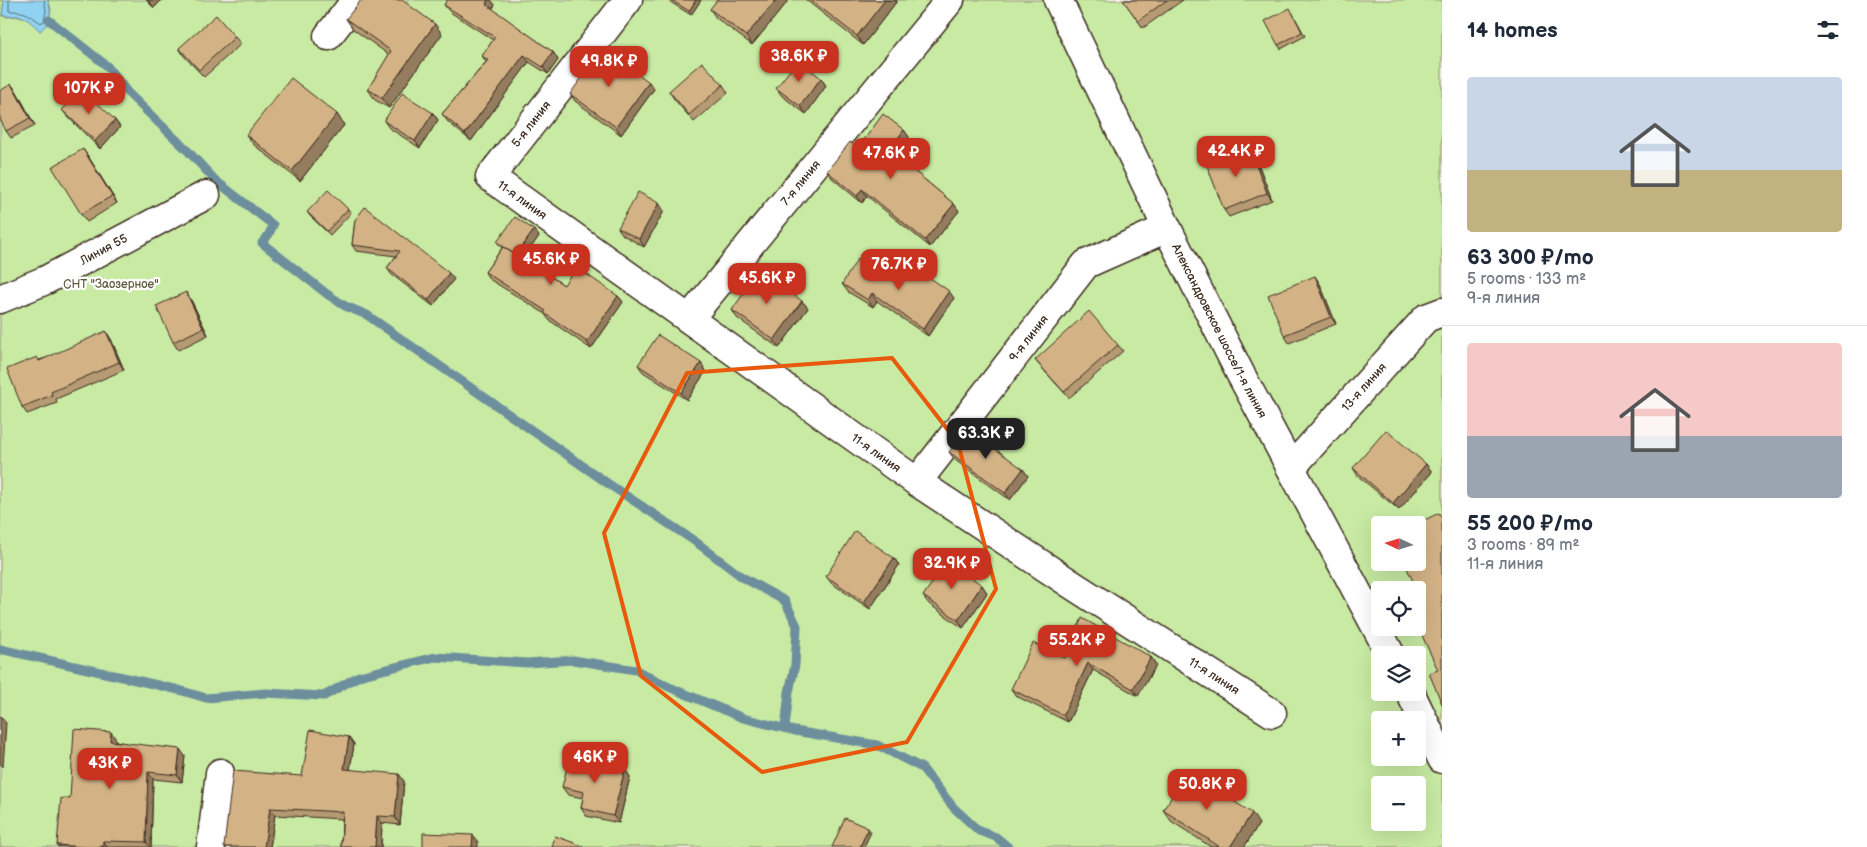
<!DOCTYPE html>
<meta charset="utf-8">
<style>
:root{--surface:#fff;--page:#f2f2f3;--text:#1f2937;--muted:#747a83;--line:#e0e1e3;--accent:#c8321e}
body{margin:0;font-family:"Balsamiq Sans",sans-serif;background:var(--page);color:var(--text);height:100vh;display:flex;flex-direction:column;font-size:19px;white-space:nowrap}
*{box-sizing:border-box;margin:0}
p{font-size:16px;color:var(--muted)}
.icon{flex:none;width:28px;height:28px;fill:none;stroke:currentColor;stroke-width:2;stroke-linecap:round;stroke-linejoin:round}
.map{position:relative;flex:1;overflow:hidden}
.panel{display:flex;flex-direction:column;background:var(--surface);width:425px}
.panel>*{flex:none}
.needle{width:32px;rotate:274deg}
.buttons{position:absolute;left:1371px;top:516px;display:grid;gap:10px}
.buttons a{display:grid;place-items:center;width:55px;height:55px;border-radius:5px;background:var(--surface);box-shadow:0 5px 20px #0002;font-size:25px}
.price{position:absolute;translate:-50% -42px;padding:0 11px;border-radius:10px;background:var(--accent);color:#fff;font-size:16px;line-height:32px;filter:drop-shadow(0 1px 2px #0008)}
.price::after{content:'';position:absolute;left:50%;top:30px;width:15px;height:11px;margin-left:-8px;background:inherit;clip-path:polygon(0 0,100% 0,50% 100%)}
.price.active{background:#222;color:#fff}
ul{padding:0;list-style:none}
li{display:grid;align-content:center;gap:10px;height:265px;padding:0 25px}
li+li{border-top:1px solid var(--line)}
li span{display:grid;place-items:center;height:155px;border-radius:5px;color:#555}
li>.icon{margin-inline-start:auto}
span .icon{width:90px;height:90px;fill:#fffc;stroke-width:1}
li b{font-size:21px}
h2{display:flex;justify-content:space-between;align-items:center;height:60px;padding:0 25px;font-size:21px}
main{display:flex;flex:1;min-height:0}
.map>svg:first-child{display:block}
.green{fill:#c8eaa3;stroke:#828a60;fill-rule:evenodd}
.water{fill:#8fd2f1;stroke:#6d8f9d}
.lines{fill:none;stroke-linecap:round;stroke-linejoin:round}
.shore{stroke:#5d6d72;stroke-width:1}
.stream{stroke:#6d8f9d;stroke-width:9}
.minor-casing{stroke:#3b2a1e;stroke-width:31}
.minor{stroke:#fff;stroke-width:28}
.wall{fill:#b59a73;stroke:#3b2a1e}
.shaded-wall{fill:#947d5e;stroke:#3b2a1e}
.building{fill:#d3b386;stroke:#3b2a1e}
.marked{fill:none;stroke:#e8590c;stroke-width:4;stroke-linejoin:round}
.labels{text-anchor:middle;stroke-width:4.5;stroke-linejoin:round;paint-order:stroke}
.street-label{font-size:12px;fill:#3b2a1e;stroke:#fff}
.park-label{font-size:12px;fill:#5e5a3f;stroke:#fff}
</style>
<main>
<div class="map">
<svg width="1442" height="847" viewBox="0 0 1442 847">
<rect width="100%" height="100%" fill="#f6f0e7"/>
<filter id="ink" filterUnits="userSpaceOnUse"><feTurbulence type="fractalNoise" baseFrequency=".02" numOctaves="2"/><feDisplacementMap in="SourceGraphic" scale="10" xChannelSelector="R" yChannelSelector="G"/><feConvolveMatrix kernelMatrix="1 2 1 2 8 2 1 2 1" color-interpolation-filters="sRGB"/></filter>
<g filter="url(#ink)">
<!-- green -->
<path class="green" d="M0,0H4L2,16L9,17L15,16L48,25L51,9L48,0H1442V847H0ZM1380,525H1418V562H1380ZM1380,590H1418V628H1380ZM1380,655H1418V692H1380ZM1380,720H1418V758H1380ZM1380,785H1418V822H1380Z"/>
<!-- water -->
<path class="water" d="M4,0H48C52,13 51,22 40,31C33,24 25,15 14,16C9,16 7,17 2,15Z"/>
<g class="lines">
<!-- shore -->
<path class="shore" d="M9,0V11C26,11 28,14 41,23L44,21L46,10L44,0"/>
<!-- stream -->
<g class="stream">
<path d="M49,20L107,66L128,93L187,150L215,180L273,225L269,234L262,243L327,294L345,306L367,315L613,487L696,542L742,577L785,601L797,626L795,665L789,692L785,728"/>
<path d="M0,649L179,690L206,698L265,693L324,696L359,676L435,657L527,663L573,660L636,670L669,687L743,718L795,731L877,745L922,768L954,808L979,831L996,837L1008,847"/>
</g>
<!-- minor casing -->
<g class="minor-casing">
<g id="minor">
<path id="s1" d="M628,0L490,177L917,482L1074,586L1272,713"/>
<path id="s2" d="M1058,0L1167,228L1240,373L1391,655"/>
<path d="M328,36L356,0"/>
<path id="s3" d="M0,299L46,280L206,195"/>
<path id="s4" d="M689,319L950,0"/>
<path id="s5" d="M1291,468L1426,318L1442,312"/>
<path id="s6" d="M917,482L1086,264L1167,228"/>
<path d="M1410,692L1442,759"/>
<path d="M211,847L220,773"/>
</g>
</g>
<!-- minor -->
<use href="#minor" class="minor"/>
</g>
<!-- wall -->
<g class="wall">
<path d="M146,0H161L154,8Z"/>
<path d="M447,0H491L495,5L492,9L553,52L558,60L548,74L529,62L471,141L448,122L442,114L486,62L482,56L493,40L450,12L444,5Z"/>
<path d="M667,0H701L691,15Z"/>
<path d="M789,0L752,45L716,18L710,9Z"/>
<path d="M806,0H897V1L863,45Z"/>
<path d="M1123,0H1183L1143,28Z"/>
<path d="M1292,12L1305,36L1281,49L1278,45Z"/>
<path d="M346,19L442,34L389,108L375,100L368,89L389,55L353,29Z"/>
<path d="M235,37L241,44L204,77L184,56L179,48Z"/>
<path d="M821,78L826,86L806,114L782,96L776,88Z"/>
<path d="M11,84L17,92L35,126L11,138L6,131Z"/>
<path d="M723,85L728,93L694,122L674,99L669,91Z"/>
<path d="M654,89L621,135L575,101L570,94Z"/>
<path d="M62,110L115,120L120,127L100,149L68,117Z"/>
<path d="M433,113L438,120L420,148L389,128L384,121Z"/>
<path d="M337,114L344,125L300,181L254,145L246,135Z"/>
<path d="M904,130L909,137L895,155L954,204L959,211L930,247L867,196L862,203L832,178L827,171L858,148Z"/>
<path d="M1254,153L1272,200L1229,217L1224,210Z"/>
<path d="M88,156L117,203L87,222L81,214Z"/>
<path d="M348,209L351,213L330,235L310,216L307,212Z"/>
<path d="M664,211L644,247L623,235L618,228Z"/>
<path d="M355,220L454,279L433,306L391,274L387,268L396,256L356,251L352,245Z"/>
<path d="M539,236L523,259L564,285L618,296L623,302L591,349L549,320L544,313L489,279L485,272L502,248L497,242Z"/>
<path d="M842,284L901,285L954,298L928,336L877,301L873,307L848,292Z"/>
<path d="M1320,284L1336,324L1289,343L1284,335Z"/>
<path d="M191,300L208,335L178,350L173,342Z"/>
<path d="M802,301L808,308L779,348L737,318L732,310Z"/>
<path d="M111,339L124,370L56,399L57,403L27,414L22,407L39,360Z"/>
<path d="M1118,345L1123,351L1069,398L1040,366L1035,360Z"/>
<path d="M701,363L706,371L687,400L643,372L638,365Z"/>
<path d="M949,452L1023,469L1028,476L1010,500L955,460Z"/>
<path d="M1426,464L1432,472L1399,510L1358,476L1353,468Z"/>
<path d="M894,558L899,565L870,609L831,583L826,576Z"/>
<path d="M982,585L987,593L963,628L929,604L923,596Z"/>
<path d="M1151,657L1156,665L1138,696L1093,670L1068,722L1016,696L1011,689L1065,658Z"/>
<path d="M349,737L354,744L350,770L404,781L400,825L382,823L381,847H341L342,819L275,815L270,847H224L302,776Z"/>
<path d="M116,739V741L185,756L182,782L153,779L151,847H58L57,845L70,799Z"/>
<path d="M625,769L630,777L619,823L586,816L581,808L583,798L568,795L562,787Z"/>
<path d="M1163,810L1259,824L1244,847H1211L1171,821Z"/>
</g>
<!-- shaded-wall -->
<g class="shaded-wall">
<path d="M148,0H161L154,8Z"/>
<path d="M488,0H491L495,5L491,11L486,4Z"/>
<path d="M696,0H701L691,15L689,11Z"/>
<path d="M776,0H789L752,45L746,36Z"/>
<path d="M885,0L897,1L863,45L857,36Z"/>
<path d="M435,24L442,34L389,108L382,98Z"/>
<path d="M553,52L558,60L548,74L543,67Z"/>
<path d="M524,55L529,62L471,141L465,134Z"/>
<path d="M821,78L826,86L806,114L800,106Z"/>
<path d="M649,82L654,89L621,135L616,127Z"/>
<path d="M11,84L17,92L35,126L30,118Z"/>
<path d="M433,113L438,120L420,148L415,141Z"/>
<path d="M337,114L344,125L300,181L292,171Z"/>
<path d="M115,120L120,127L100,149L95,141Z"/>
<path d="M904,130L909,137L894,157L889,150Z"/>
<path d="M1249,146L1254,153L1272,200L1267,193Z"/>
<path d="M83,149L88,156L117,203L112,196Z"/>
<path d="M862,189L867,196L862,203L857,196Z"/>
<path d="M659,203L664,211L644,247L639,239Z"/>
<path d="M954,204L959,211L930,247L925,240Z"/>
<path d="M534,230L539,236L521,262L516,255Z"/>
<path d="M449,273L454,279L433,306L428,300Z"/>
<path d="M1315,276L1320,284L1336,324L1331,317Z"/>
<path d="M949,291L954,298L928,336L923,329Z"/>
<path d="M186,292L191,300L208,335L203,328Z"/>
<path d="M872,293L877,301L873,307L868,300Z"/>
<path d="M618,296L623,302L591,349L587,342Z"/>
<path d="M802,301L808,308L779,348L774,340Z"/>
<path d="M106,331L111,339L124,370L119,362Z"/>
<path d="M701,363L706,371L687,400L681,393Z"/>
<path d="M1426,464L1432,472L1399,510L1393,503Z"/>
<path d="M1023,469L1028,476L1010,500L1005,493Z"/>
<path d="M894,558L899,565L870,609L864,602Z"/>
<path d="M982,585L987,593L963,628L958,620Z"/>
<path d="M1151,657L1156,665L1138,696L1133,689Z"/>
<path d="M1088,663L1093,670L1068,722L1063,715Z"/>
<path d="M0,716L6,723L3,767L0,763Z"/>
<path d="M111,732L116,739L115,748L110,741Z"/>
<path d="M349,737L354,744L349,777L344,769Z"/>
<path d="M180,749L185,756L182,782L177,775Z"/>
<path d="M625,769L630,777L619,823L613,816Z"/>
<path d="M148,772L153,779L151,847H150L146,842Z"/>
<path d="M399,774L404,781L400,825L395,817Z"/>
<path d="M270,808L275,815L270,847H264Z"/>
<path d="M1252,813L1259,824L1244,847H1230Z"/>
<path d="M377,816L382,823L381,847H375Z"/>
<path d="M868,828L871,832L864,847H860Z"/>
<path d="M473,835L478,842V847H472Z"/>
<path d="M103,841L107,847H102Z"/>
</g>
<!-- building -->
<g class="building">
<path d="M361,0H402L435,24L382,98L368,89L391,51L346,19Z"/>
<path d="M447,0H488L486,4L553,52L543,67L524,55L465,134L442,114L488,60L482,56L495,37L444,5Z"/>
<path d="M671,0H696L689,11Z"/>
<path d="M717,0H776L746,36L710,9Z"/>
<path d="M811,0H885L857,36Z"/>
<path d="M1123,0H1167L1138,21Z"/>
<path d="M1290,8L1302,32L1278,45L1265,21Z"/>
<path d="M216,15L235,37L199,70L179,48Z"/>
<path d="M603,48L649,82L616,127L570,94Z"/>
<path d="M798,60L821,78L800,106L776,88Z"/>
<path d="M702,62L723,85L689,115L669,91Z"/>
<path d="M291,78L337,114L292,171L246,135Z"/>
<path d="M11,84L30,118L6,131L0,119V91Z"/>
<path d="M83,89L115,120L95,141L62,110Z"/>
<path d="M402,93L433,113L415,141L384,121Z"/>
<path d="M883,114L904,130L889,150L954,204L925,240L862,189L857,196L827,171L850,142L858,148Z"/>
<path d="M1249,146L1267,193L1224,210L1206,163Z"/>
<path d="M83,149L112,196L81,214L52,167Z"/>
<path d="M328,190L348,209L327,231L307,212Z"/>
<path d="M638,192L659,203L639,239L618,228Z"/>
<path d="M365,207L449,273L428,300L387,268L400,251L352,245L355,220Z"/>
<path d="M515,217L534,230L516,255L564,285L576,267L618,296L587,342L544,313L546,311L485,272L503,247L514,254L497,242Z"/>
<path d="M858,258L901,285L913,266L949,291L923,329L872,293L868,300L842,284Z"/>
<path d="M760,270L802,301L774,340L732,310Z"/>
<path d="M1315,276L1331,317L1284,335L1268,295Z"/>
<path d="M186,292L203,328L173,342L156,306Z"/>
<path d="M1089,311L1118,345L1064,392L1035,360Z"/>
<path d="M106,331L119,362L51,392L52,395L22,407L7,369L37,357L39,361Z"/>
<path d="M658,335L701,363L681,393L638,365Z"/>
<path d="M967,428L1023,469L1005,493L949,452Z"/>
<path d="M1386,430L1426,464L1393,503L1353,468Z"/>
<path d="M1439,513L1442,519V704L1429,673L1438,670L1418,627V600L1421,598L1404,562H1418V525H1414Z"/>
<path d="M855,531L894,558L864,602L826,576Z"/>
<path d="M947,561L982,585L958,620L923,596Z"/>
<path d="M1082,618L1151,657L1133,689L1088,663L1063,715L1011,689L1033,643L1065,658Z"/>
<path d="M74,729L111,732L110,741L180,749L177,775L148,772L146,842L103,841L102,847H84L57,845L61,798L70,799Z"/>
<path d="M310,730L349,737L344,769L399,774L395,817L377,816L375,847H341L343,812L270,808L264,847H224L233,771L302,776Z"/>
<path d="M570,756L625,769L613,816L581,808L584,792L562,787Z"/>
<path d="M1188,772L1252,813L1230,847H1220L1163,810Z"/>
<path d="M845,818L868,828L860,847H832Z"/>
<path d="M423,833L473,835L472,847H423Z"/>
<path d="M555,836L583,846L582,847H552Z"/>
</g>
</g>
<!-- marked area -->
<path class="marked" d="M892,358L958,443L996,589L907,742L762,772L641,676L604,533L687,373Z"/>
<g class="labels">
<!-- street labels -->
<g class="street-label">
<text transform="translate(531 124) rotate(-52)" y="4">5-я линия</text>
<text dy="4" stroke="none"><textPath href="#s4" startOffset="176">7-я линия</textPath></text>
<text dy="4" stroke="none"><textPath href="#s1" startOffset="264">11-я линия</textPath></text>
<text dy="4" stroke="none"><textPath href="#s3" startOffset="115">Линия 55</textPath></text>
<text dy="4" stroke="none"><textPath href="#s2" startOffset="368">Александровское шоссе/1-я линия</textPath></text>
<text dy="4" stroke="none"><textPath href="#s6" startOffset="182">9-я линия</textPath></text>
<text dy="4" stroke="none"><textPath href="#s5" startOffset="109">13-я линия</textPath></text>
<text dy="4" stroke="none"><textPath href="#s1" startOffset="699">11-я линия</textPath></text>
<text dy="4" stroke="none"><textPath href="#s1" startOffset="1104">11-я линия</textPath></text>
</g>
<!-- park labels -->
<g class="park-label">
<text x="111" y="288">СНТ "Заозерное"</text>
</g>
</g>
</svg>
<div class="buttons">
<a><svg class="needle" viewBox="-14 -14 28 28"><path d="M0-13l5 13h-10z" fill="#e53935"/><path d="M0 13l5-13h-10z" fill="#747a83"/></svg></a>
<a><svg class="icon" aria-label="locate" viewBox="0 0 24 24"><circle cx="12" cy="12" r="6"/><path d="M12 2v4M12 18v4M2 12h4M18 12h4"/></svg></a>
<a><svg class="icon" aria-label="layers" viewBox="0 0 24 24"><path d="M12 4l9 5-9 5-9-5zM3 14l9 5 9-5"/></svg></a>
<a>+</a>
<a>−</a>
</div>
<b class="price" style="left:799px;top:83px">38.6K ₽</b>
<b class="price" style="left:609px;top:88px">49.8K ₽</b>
<b class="price" style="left:89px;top:115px">107K ₽</b>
<b class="price" style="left:1236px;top:178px">42.4K ₽</b>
<b class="price" style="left:891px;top:180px">47.6K ₽</b>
<b class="price" style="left:551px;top:286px">45.6K ₽</b>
<b class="price" style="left:899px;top:291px">76.7K ₽</b>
<b class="price" style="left:767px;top:305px">45.6K ₽</b>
<b class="price active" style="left:986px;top:460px">63.3K ₽</b>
<b class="price" style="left:952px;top:590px">32.9K ₽</b>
<b class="price" style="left:1077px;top:667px">55.2K ₽</b>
<b class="price" style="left:595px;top:784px">46K ₽</b>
<b class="price" style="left:110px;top:790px">43K ₽</b>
<b class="price" style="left:1207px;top:811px">50.8K ₽</b>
</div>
<section class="panel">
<h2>14 homes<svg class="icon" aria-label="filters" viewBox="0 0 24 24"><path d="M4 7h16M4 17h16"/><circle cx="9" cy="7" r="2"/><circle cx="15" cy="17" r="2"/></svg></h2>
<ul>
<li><span style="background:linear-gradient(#c9d6e8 60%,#c2b280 0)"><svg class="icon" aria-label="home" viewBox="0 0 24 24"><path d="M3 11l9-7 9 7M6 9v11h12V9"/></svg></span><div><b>63 300 ₽/mo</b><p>5 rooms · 133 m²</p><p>9-я линия</p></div></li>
<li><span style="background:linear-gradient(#f6c9c9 60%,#9aa5b1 0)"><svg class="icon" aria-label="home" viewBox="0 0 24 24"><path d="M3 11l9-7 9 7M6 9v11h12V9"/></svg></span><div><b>55 200 ₽/mo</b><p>3 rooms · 89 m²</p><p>11-я линия</p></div></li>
</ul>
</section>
</main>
